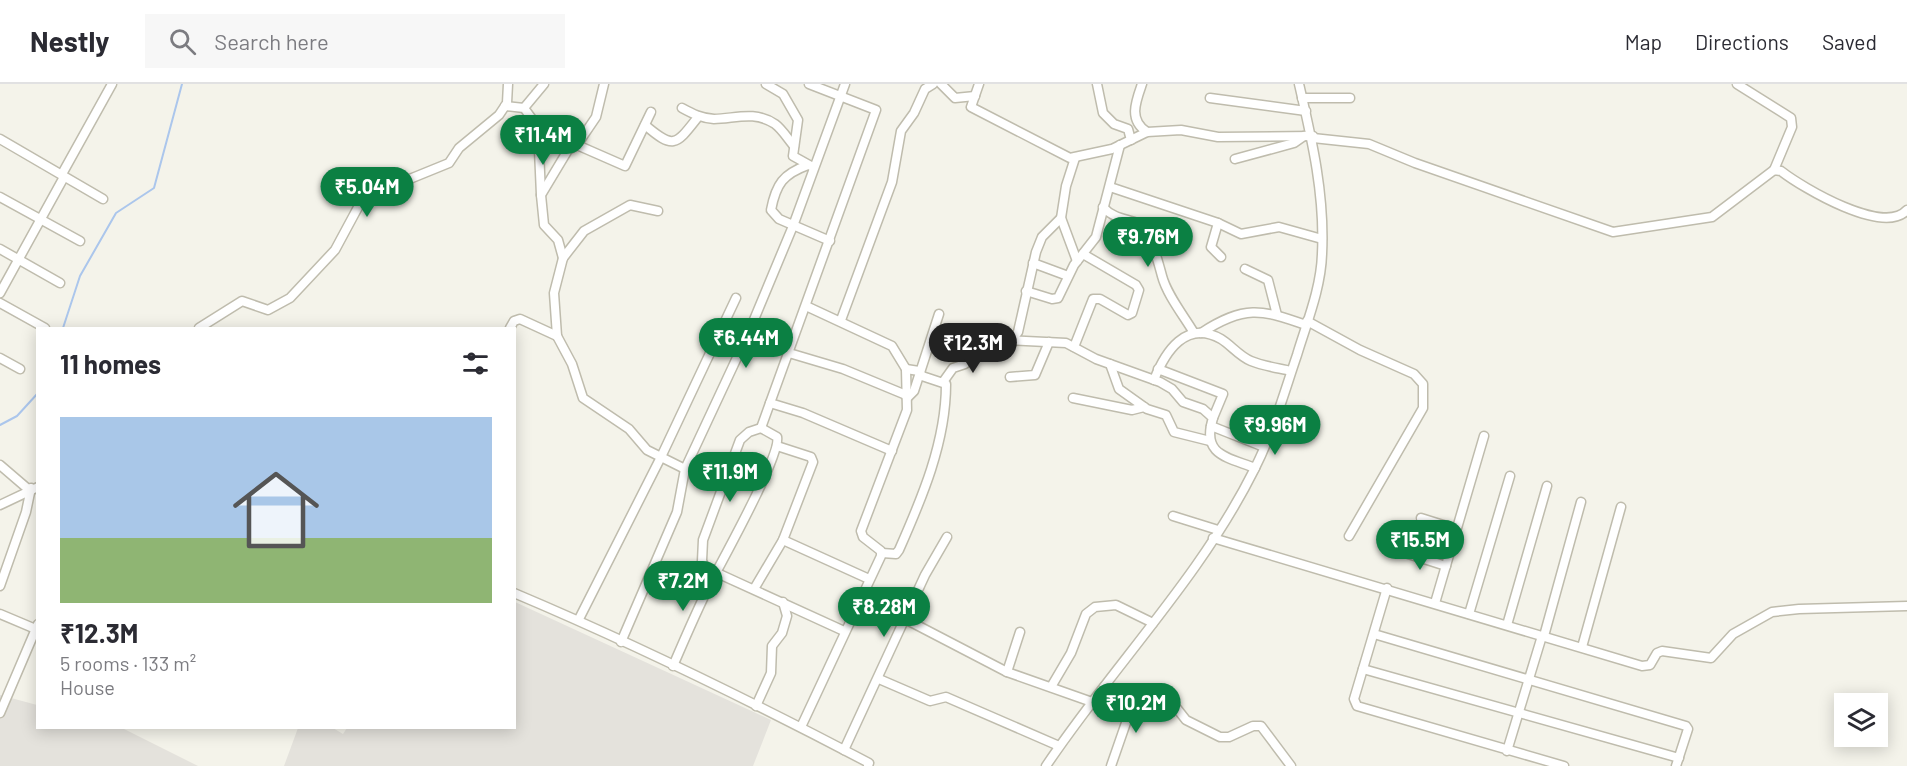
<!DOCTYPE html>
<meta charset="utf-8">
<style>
:root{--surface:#fff;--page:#f7f7f7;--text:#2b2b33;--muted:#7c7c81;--line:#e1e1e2;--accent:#0b8043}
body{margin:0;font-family:Barlow,sans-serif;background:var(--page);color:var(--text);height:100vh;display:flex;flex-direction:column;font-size:22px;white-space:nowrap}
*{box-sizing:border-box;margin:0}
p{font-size:20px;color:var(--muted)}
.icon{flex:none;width:33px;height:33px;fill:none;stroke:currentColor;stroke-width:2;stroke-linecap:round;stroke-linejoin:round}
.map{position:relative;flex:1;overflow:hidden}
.side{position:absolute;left:36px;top:243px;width:480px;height:402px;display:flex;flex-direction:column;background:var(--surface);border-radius:0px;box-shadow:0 3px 15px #0003}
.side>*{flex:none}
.buttons{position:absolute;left:1834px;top:609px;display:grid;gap:12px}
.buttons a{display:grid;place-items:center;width:54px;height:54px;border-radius:0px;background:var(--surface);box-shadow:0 3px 15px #0003;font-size:30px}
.price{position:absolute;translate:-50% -51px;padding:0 14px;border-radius:21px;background:var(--accent);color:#fff;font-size:20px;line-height:39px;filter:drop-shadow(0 2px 3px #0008)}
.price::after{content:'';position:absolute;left:50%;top:36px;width:18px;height:14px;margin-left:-9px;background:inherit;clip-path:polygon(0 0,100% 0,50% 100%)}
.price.active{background:#222;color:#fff}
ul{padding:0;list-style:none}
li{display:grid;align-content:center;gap:12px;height:318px;padding:0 24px}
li+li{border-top:2px solid var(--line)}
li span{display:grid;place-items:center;height:186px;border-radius:0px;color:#555}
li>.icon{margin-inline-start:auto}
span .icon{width:108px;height:108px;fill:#fffc;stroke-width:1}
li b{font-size:26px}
h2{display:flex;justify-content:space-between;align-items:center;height:72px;padding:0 24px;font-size:26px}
header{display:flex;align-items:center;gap:36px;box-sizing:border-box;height:84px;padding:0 30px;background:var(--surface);border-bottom:2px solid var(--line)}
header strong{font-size:28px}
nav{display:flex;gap:33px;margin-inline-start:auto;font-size:21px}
.search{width:420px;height:54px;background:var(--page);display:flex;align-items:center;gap:15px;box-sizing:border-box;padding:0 21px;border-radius:0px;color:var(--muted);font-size:22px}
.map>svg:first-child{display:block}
.industrial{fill:#e4e2dc}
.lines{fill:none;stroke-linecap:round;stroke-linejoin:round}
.stream{stroke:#abc6ec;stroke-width:2}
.minor-casing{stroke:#bfbcad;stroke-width:11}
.minor{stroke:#fff;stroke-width:8}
</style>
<header>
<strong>Nestly</strong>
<div class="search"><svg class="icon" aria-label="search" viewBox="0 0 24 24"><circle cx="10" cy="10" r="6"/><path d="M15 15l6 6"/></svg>Search here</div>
<nav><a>Map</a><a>Directions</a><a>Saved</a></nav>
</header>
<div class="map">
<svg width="1907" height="682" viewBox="0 0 1907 682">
<rect width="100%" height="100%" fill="#f4f3ea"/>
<!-- industrial -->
<g class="industrial">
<path d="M515,518L771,636L753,682H284L298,644H333L343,650L347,644H514Z"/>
<path d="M0,611L37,621L38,644H122L198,682H0Z"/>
</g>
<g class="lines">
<!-- stream -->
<g class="stream">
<path d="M63,244L80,192L116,129L154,104L182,0"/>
<path d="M0,341L17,332L38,309"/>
</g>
<!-- minor casing -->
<g class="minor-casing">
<g id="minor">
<path d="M766,0L783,10L798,36L793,72L811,82"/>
<path d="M941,0L955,14L975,12"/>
<path d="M979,0L971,23L1070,74L1112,65L1147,48L1181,46L1218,53L1313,52"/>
<path d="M1097,0L1103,29L1114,40L1128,45L1131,56"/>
<path d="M1142,0C1136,17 1128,36 1147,48"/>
<path d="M1737,0L1791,34L1792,43L1774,86"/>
<path d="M1210,14L1306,27"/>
<path d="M1302,14H1350"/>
<path d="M505,22L524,24L538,43L541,111"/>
<path d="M524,24L544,0"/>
<path d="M682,24C693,30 701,34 714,35C734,35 754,26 775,40C782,45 788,55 794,62"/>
<path d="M645,41C674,66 676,61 698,33"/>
<path d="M1313,54L1369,60L1415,79L1613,148L1712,133L1774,86L1781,87C1803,104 1884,152 1907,126"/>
<path d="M0,55L103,115"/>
<path d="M577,61L625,82L651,28"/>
<path d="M1075,74L1066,102L1061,134L1077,177"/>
<path d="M1235,75L1294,59L1304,52"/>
<path d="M808,81C783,90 776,100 771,126L779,135L830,157"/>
<path d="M62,90L112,0"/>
<path d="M1110,103L1218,139L1241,150L1279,143L1322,155"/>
<path d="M0,113L80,157"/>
<path d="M1103,123C1116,138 1136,134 1143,144C1153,158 1158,177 1162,192C1167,211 1184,232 1194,249"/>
<path d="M658,127L630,121L584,147L563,174L554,209L557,252L572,280L583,314L629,345L647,366L685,385"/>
<path d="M1218,139L1211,163L1221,173"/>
<path d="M0,165L60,199"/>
<path d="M563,174L558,156L544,141L541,111L568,66L577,61L596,33L604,0"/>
<path d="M1033,179L1068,192"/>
<path d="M1245,185L1268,196L1277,231"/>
<path d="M1026,207L1052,215L1058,214L1074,181L1096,153L1120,61"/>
<path d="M0,209L64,93"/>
<path d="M0,219L45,244"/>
<path d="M841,236L892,98L901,47L914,29L925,5L933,0"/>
<path d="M1307,237L1360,266L1414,290L1423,300V324L1349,452"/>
<path d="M199,244L242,217L268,226L290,214L335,166L363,114L449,79L459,64L499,31L507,19L508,0"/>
<path d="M510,244L514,237L520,235L557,252"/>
<path d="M1201,249C1244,221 1261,225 1306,241"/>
<path d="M1013,255L1018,248L1036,168L1042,153L1061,134"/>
<path d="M1074,263L1093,215H1100L1128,231L1132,229L1139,206L1136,201L1083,170"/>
<path d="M789,269L843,285L906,311"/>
<path d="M0,274L20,285"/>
<path d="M1110,280L1119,305L1147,325L1166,331L1174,348L1210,357"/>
<path d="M1158,285L1223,310L1213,334"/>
<path d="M1010,293L1035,291L1049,258"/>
<path d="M1154,296C1165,268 1186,235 1221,255C1231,261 1239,272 1251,277C1263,282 1278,284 1291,287"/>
<path d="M943,298L953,284L965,280L971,263L984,252L1007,256L1066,259L1096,275L1160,298L1172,305L1183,318L1203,325L1213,334C1201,371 1227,373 1255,384"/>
<path d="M907,314L914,307L939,230"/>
<path d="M1073,314L1132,326L1144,323"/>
<path d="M770,319L803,329L892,367"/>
<path d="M1211,342L1264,363"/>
<path d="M761,344L876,26L809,0"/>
<path d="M0,381L28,405"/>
<path d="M0,421L38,403"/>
<path d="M1173,432L1218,446"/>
<path d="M1421,434L1456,445"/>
<path d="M1213,454L1642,582L1650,581L1657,569L1662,567L1711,574L1733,550L1772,528L1799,525L1907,522"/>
<path d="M783,456L869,495"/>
<path d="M1402,468L1446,482"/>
<path d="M882,469L896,470L899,466C922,414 946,358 946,300L922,292L919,287L906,285"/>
<path d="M717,489L844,547"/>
<path d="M0,502L26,428L31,404"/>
<path d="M1387,504L1354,615L1357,622L1564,682"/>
<path d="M754,505L783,456L813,378L811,373L777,362"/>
<path d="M514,509C635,560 753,618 869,679L868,682"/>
<path d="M1435,519L1484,352"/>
<path d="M0,530L38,546"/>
<path d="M1469,530L1510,392"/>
<path d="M579,535L661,373L736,214"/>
<path d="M907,536L1007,588L1092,618"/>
<path d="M1507,541L1547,402"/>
<path d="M1374,550L1686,642L1688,645L1676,682"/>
<path d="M1544,552L1581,418"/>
<path d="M621,558L677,428L685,385L748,250L793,142L845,0"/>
<path d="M1582,563L1621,423"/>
<path d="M673,582C685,554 697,526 711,498C722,477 782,369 777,353L761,344L749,348L740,356L703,456L702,477L712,496"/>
<path d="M1363,585L1679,674"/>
<path d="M1007,588L1020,548"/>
<path d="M879,595L930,617L946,613L1059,662"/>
<path d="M1051,603L1071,569L1086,530L1095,523L1116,521L1153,539"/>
<path d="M1104,603L1171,617L1186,636L1220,653H1229L1253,642H1261L1291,682"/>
<path d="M756,622L771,589L772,562L782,549L787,532L783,518"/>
<path d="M0,629L38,540"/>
<path d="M801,643L881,472V467L863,453L861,447L907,326L906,285L892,262L806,222"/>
<path d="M844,666L925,491L947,453"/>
<path d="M1507,667L1542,552"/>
<path d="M1046,682C1113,582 1200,494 1254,386C1273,349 1284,309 1297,271C1307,238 1321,204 1322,170C1325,111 1312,56 1299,0"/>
<path d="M1111,682L1136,610"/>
</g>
</g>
<!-- minor -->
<use href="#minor" class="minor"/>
</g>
</svg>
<div class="buttons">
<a><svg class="icon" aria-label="layers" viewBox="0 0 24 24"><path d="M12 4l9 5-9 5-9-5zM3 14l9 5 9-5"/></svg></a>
</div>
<b class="price" style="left:543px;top:82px">₹11.4M</b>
<b class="price" style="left:367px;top:134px">₹5.04M</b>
<b class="price" style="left:1148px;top:184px">₹9.76M</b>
<b class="price" style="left:746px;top:285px">₹6.44M</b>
<b class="price active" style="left:973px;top:290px">₹12.3M</b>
<b class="price" style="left:1275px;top:372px">₹9.96M</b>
<b class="price" style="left:730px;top:419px">₹11.9M</b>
<b class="price" style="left:1420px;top:487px">₹15.5M</b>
<b class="price" style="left:683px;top:528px">₹7.2M</b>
<b class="price" style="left:884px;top:554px">₹8.28M</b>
<b class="price" style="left:1136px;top:650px">₹10.2M</b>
<section class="side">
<h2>11 homes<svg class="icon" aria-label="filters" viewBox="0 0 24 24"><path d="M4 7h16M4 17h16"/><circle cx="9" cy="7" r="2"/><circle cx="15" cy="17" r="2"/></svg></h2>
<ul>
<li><span style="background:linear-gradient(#a9c7e8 65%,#8fb573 0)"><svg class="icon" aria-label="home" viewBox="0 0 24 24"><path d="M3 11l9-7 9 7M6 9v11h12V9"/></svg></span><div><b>₹12.3M</b><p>5 rooms · 133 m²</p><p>House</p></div></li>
</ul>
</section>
</div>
